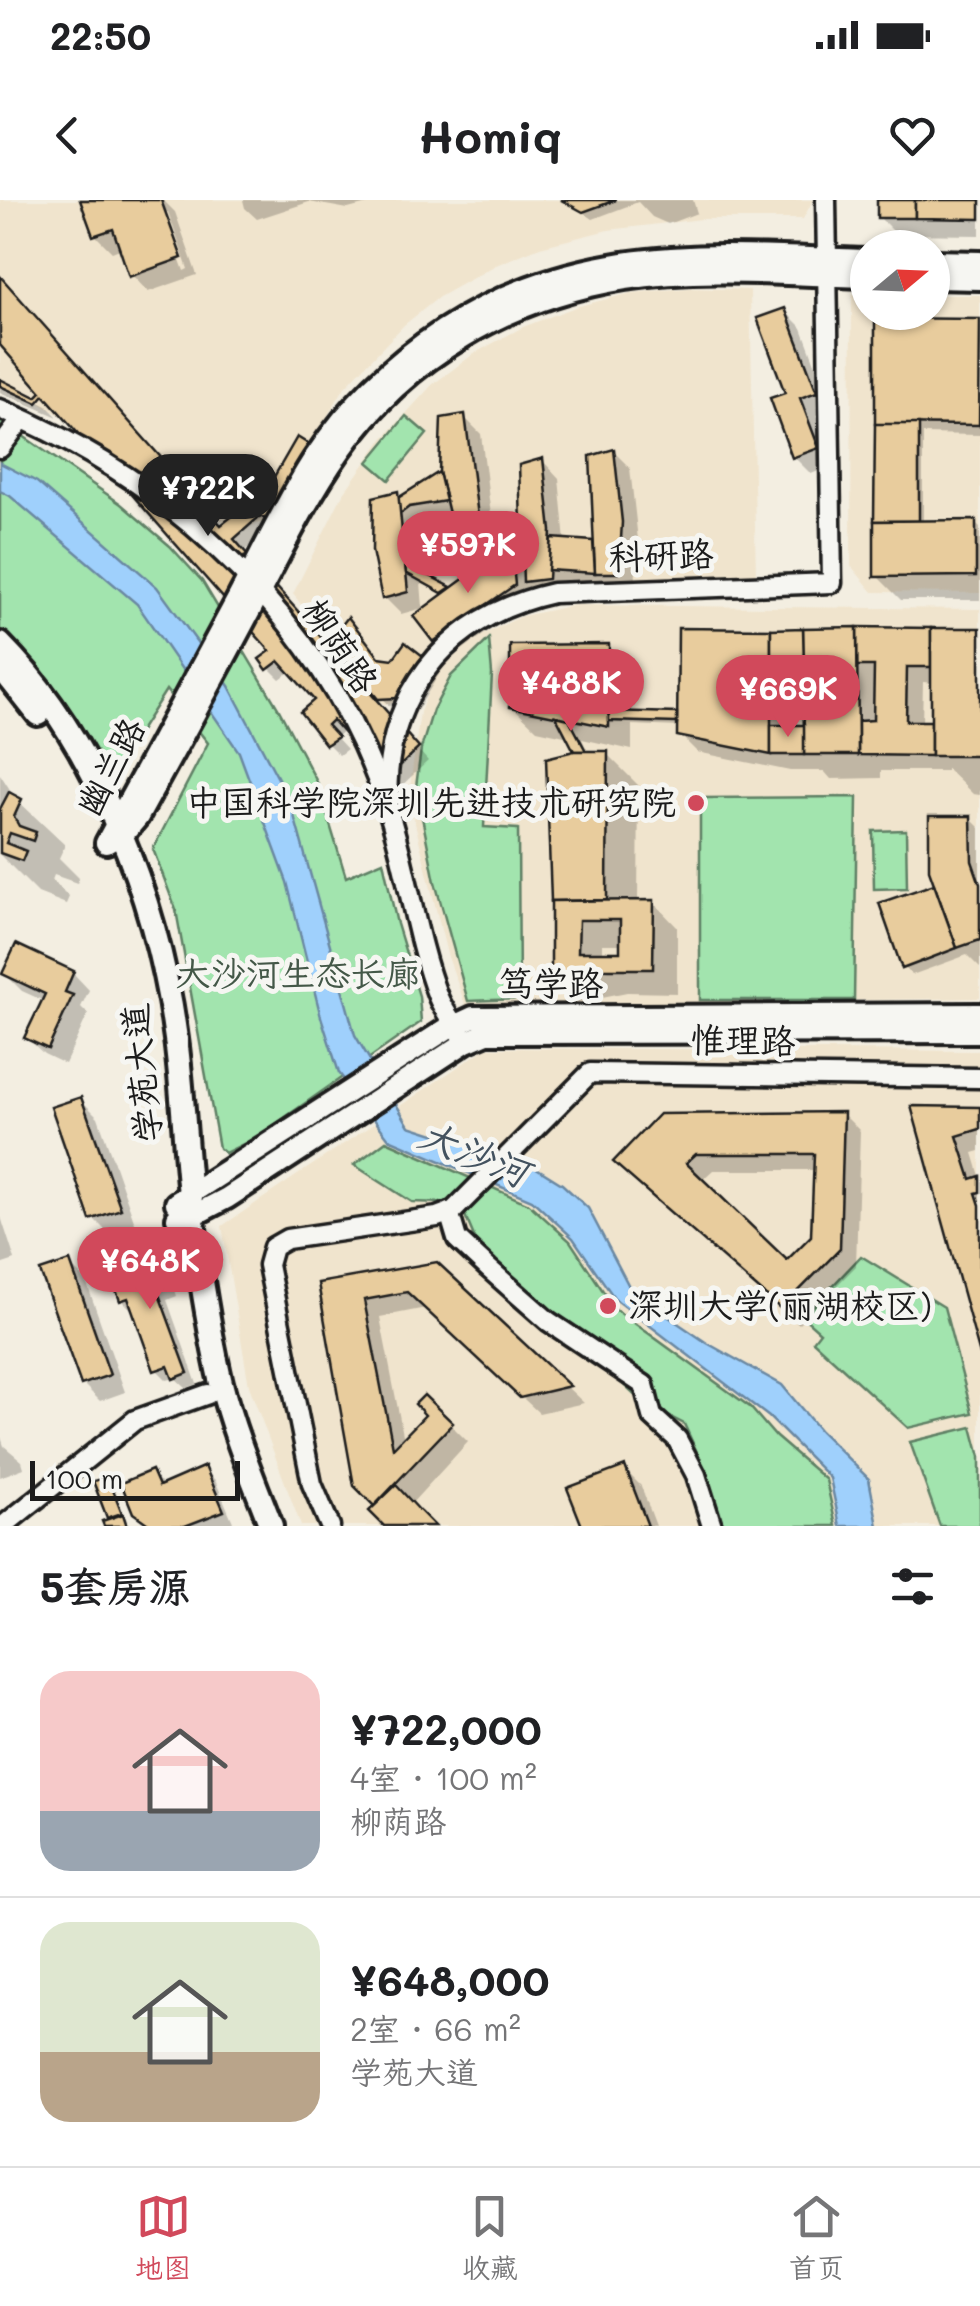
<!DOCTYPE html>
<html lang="zh">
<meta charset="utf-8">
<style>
:root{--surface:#fff;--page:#f2f2f2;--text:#202124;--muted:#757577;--line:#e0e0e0;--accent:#d1495b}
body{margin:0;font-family:Mali,"LXGW WenKai TC",sans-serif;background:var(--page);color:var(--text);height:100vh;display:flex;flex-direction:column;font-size:38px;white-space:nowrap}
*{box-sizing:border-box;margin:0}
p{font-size:32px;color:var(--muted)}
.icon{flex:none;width:55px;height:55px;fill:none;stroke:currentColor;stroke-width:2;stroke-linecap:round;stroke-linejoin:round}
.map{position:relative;height:1326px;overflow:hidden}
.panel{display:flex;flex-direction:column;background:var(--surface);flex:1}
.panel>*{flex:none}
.needle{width:65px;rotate:71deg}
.tools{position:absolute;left:850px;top:30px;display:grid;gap:20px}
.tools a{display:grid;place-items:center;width:100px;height:100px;border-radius:50%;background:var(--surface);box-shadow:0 2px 8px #0004;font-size:50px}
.scale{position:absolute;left:30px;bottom:25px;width:210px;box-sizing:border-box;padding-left:10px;border:5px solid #1c1c1c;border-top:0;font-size:28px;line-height:35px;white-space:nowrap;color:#1c1c1c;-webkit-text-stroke:8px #f6f6f2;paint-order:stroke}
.price{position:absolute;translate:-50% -85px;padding:0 22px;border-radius:35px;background:var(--accent);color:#fff;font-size:32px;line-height:65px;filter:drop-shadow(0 2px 5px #0008)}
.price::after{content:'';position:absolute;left:50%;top:60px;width:30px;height:22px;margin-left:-15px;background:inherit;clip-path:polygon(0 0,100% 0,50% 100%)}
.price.current{background:#222;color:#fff}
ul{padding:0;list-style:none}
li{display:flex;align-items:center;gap:30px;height:250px;padding:0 40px}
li+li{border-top:2px solid var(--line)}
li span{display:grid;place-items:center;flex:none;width:280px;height:200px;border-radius:30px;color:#555}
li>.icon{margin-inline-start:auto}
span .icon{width:120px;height:120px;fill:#fffc;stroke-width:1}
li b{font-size:42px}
h2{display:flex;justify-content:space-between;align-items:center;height:120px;padding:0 40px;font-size:42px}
.status{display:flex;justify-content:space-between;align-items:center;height:70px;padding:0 50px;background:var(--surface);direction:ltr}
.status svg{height:28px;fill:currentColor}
header{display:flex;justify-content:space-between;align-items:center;height:130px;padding:0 40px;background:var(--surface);font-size:45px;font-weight:800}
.dock{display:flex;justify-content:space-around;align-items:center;height:140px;border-top:2px solid var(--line);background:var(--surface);font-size:28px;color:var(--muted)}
.dock a{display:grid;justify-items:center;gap:5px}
.dock .current{color:var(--accent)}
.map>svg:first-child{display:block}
.built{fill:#f0e4cd}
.green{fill:#a2e4ae;stroke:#5f8065;stroke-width:2.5}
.water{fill:#9fd0fc;stroke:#6b88a2;stroke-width:2.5}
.shadow{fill:#0003;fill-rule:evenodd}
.building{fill:#e8cc9d;stroke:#1c1c1c;stroke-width:2.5;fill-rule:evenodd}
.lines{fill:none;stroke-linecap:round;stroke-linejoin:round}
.minor-casing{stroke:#1c1c1c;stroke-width:25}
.tertiary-casing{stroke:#1c1c1c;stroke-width:28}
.secondary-casing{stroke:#1c1c1c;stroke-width:30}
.minor{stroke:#f6f6f2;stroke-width:18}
.tertiary{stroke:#f6f6f2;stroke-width:20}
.secondary{stroke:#f6f6f2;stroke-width:22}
.poi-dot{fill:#d1495b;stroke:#f6f6f2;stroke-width:4}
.labels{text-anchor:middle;stroke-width:10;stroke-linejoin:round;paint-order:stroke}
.street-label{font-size:35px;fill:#1c1c1c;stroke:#f6f6f2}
.poi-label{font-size:35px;fill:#1c1c1c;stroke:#f6f6f2;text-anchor:end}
.park-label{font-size:35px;fill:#445848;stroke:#f6f6f2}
.water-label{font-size:38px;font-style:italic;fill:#43525f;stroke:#f6f6f2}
</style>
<div class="status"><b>22:50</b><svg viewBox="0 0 49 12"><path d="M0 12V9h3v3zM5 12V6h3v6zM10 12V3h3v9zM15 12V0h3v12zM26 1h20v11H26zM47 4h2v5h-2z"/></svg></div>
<header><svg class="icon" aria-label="back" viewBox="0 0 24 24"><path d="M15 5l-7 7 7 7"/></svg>Homiq<svg class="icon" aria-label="heart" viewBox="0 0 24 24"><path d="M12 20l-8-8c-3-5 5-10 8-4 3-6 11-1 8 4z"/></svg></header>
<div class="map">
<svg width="980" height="1326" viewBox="0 0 980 1326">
<rect width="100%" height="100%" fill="#f3eee1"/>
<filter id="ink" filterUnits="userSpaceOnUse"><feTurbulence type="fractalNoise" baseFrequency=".01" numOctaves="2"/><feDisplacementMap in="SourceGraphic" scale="20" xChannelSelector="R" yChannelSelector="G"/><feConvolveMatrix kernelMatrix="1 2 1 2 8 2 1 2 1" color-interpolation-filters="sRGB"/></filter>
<g filter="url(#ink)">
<!-- built -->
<g class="built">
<path d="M0,0H813L803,19H702L608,30L540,47L496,65L439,97L404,125L345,187L263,322L236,330L102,240L0,180Z"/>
<path d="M690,88L750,90L756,377L561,381L525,390L489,405L463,422L428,452L398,502L384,504L372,496L293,394L343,294L380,242L432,185L475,153L523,127L575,107L631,93Z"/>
<path d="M852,94H867L868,112H932L933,95H980V393L873,392L851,366Z"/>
<path d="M575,405L980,409V798L466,807L447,754L414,619L410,587L420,512L433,479L459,446L522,416Z"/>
<path d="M486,848L980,851V1326H301L249,1186L222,1026Z"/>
</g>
<!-- green -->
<g class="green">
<path d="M406,216L427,234L389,280L368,262Z"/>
<path d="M0,220L121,304L170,346L202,381L278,508L317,582L346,677L383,661L397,724L419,796L421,822L254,939L225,953L219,948L176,710L153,649L208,543L166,490L112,575L53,488L0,434Z"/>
<path d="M489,439L492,474L484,627L518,629L519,799L468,801L435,682L416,587L421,549L433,510L451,476Z"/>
<path d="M857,597L854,800H700V598Z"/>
<path d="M906,630L907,688L874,689L873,631Z"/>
<path d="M386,941L529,1004L570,1041L615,1109L750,1207L776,1237L826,1280L836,1326H722L707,1274L684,1224L643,1203L481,1053L464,1013L444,1003L412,1002L354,965Z"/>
<path d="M861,1056L944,1107L972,1213L908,1228L813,1141L820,1132L803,1117Z"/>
<path d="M972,1227L980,1257V1326H940L910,1242Z"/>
</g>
<!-- water -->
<path class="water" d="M0,263L37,282L157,387L229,486L290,601L355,835L409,926L533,966L562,984L588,1008L632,1092L707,1143L782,1185L820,1231L869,1279L878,1326H840L830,1278L769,1217L615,1099L573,1038L532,1000L389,939L339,873L321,817L287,682L239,552L137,404L10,296L0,291Z"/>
<!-- shadow -->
<g class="shadow">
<path d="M83,0H163L175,12L197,75L148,92L132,75L122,48L112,52L95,35ZM163,12H168L188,69L184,71Z"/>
<path d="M243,0H383L348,9L309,2L257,19L245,8Z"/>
<path d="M565,0H693L697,13L668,24L652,17L638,2L593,19Z"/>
<path d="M879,0H980V35L896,34L879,17Z"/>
<path d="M0,79L222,328L268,291L308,247L319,258L272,326L243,352L428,561L398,589L344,530L336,537L347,549L339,555L328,544L304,513L317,500L291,471L280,479L269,468L263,460L274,451L0,142Z"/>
<path d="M785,111L802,128L832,209L816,215L834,265L811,274L794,257Z"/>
<path d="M878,121L980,123V235L923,234V323H975L980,328V400H901L877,376Z"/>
<path d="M0,182L47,206L58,217L0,192Z"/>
<path d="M464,217L481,234L494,340H489L491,362L524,338L543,261L559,278L565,342L595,343L614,252L630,268L638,340L635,388L529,390L530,402L452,457L435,440L445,395L421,382L423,408L401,414L384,397L397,294L401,299L442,273ZM451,312L454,324L474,341L478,371L451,391L420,373L415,322L421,317Z"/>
<path d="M349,420L383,460L422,457L439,474L415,514H398L380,497Z"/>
<path d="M681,431H980V595L973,594L946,568V571H881V578L831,579L824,571H790L697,552L680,535V527L632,525V550L582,539L589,554H607L639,586L638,702H653L677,727V793L627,792L577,802L553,777L554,701L579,552L569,537L537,530L512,506L608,446L632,471V514L676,515L680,519ZM787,482H806L807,528H787ZM923,482L934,483L933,527L922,524ZM602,744H622V754H602ZM608,765L609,770L574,777V771Z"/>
<path d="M0,574L16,599L65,645L59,658L79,678L77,683L54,675L52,680L69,697L66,704L38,693L0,655Z"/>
<path d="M970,618L980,628V768L967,755L912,775L904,767L933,686L940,693Z"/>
<path d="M73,773L89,790L81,807L88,814L65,864L44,854L27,838L44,801L22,791L5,774Z"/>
<path d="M81,900L98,917L136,1026L110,1035L93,1018Z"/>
<path d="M914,909H980V951L973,953L980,976V1146Z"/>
<path d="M843,914L860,931L856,1066L799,1124L616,962ZM713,970H816L814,1038L787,1064L701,981Z"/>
<path d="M0,1014L15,1060L0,1065Z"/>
<path d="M156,1057L167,1068L177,1096L167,1100L197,1184L186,1188L175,1178L167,1180L156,1169L133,1111L122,1100Z"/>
<path d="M69,1064L86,1081L125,1192L100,1201L83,1184Z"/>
<path d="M436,1064L584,1203L539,1213L426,1108L380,1117L404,1240L429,1215L424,1198L468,1242L411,1304L432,1326H387L378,1306L356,1285L321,1085Z"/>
<path d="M0,1234L4,1246L22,1261L24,1268L0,1277Z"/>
<path d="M204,1269L215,1280L233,1322L224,1326H150L136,1312L151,1272L164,1286Z"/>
<path d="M624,1269L641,1286L656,1326H584Z"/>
<path d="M97,1283L105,1286L110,1284L115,1289L128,1326H106L110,1321Z"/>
</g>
<!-- building -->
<g class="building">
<path d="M80,0H161L182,58L129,77L113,29L93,36Z"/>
<path d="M561,0H616L583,12Z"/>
<rect x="877" y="0" width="38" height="18"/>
<path d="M915,0H980V19L915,18Z"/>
<path d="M0,76L221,325L267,289L297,237L310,245L270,322L260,316L234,339L419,548L385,580L332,520L327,525L338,537L326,545L300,512L314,500L279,461L267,470L259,459L270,451L44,195L37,203L0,186V179L36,197L41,192L0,145Z"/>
<path d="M785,108L817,192L800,198L819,248L792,258L770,198L785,193L757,118Z"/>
<path d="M875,118L980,119L979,225L875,224Z"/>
<path d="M465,214L479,324L452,326L439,272L441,218Z"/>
<path d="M875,224H919V321H874Z"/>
<path d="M614,249L622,322L619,373H595L590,256Z"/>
<path d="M543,258L551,331L548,379L523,382L519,265Z"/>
<path d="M439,272L446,301L409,307L400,314L398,298Z"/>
<path d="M398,291L408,392L382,399L372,351L373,297Z"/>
<path d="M976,320V376L874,377V321Z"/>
<path d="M479,324L482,364L474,370L469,325Z"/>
<path d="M551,338L593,341L595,373L548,370Z"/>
<path d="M511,344L515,385L433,442L413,416Z"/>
<path d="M405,363L451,387L442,393L406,373Z"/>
<path d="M348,417L379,457L393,459L405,442L423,456L398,498L378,499L330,440Z"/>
<path d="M857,427L931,428V467H907L906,521H931V556L858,555V521L873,520L874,466H857Z"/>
<path d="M857,427L858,555H804L803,428Z"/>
<path d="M678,428L771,429V555L677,536Z"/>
<path d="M803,428L804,466L771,467V429Z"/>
<rect x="931" y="428" width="49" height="128"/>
<path d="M609,444V527L510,507V445Z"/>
<path d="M609,511L677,513V523L609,521Z"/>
<path d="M556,516L569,519L586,551H574Z"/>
<rect x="771" y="525" width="33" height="30"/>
<path d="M574,551H608L607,700L551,701L546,558Z"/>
<path d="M9,592L22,599L14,617L19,626L36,632L33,641L10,633L6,643L26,651L22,661L0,653V609Z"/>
<path d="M929,616H971L972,661L980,684V740L957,748L929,670Z"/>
<path d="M934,684L957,748L902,769L879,703Z"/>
<path d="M654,700L653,769H602L551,778V701ZM579,720H620V752H578Z"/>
<path d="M16,744L74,771L65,792L73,795L48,849L24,838L45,794L2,774Z"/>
<path d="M81,897L121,1009L90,1020L51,907Z"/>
<path d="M911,906L980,907V929L957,936L971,979L980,976V992L976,993L980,1005V1155Z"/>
<path d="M844,912L840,1049L781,1109L613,962L659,914ZM696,954H814L811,1036L787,1060L686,963Z"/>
<path d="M156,1054L168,1085L157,1089L188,1173L173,1179L168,1166L154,1171L128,1098L120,1101L109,1071Z"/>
<path d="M70,1061L110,1175L81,1185L40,1071Z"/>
<path d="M437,1062L570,1186L520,1198L407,1092L364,1100L393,1248L425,1215L415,1204L424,1195L453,1223L374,1306L354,1286L318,1083Z"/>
<path d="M205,1266L224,1311L185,1326H151L133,1313L121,1283L152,1270L159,1286Z"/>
<path d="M625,1266L648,1326H582L567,1288Z"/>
<path d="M101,1279L103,1284L110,1282L122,1313L107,1318L93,1281Z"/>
<path d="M396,1285L421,1312L435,1326H384L369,1311Z"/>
<path d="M123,1314L127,1326H104L102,1321Z"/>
</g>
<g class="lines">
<!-- minor casing -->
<g class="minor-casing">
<g id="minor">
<path d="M0,209C179,284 329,426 389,613C408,672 416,740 438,797C443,810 454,823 461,836"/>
<path d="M0,248L22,219"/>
<path d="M388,610C381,498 444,417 553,393L832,383L826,0"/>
<path d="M449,1012L457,1039L488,1068L548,1121L644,1185L652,1216L677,1239L696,1275L712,1326"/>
<path d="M3,1326L135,1220L208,1194"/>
<path d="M330,1326L312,1284L268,1065L273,1047L287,1039L437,1017L453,1011L590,873L980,878"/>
</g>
</g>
<!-- tertiary casing -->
<g class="tertiary-casing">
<g id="tertiary">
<path d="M932,61L980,62"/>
<path d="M932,78L980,79"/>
<path d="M108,642L127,630L138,617C177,546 216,475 254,403C281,352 307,298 340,251C406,156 511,97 625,79C704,67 787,75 868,77"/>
<path d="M106,643C151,561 195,478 239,396C264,350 286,301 315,257C383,154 490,86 611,65C695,50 783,58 868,60"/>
<path d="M176,1003L445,830L473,817L980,814"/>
<path d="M177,1018L202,1011L227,998L466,842L487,833L980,832"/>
</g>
</g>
<!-- secondary casing -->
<g class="secondary-casing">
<g id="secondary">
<path d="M0,444C98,542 158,703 176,839C185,906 185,974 196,1042C203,1089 210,1137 221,1183C233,1232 253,1279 271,1326"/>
<path d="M0,466L38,514"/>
</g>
</g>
<!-- minor -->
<use href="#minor" class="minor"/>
<!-- tertiary -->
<use href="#tertiary" class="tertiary"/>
<!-- secondary -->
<use href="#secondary" class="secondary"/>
</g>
</g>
<!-- markers -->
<g class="poi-dot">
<circle cx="696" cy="603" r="10"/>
<circle cx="608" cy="1106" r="10"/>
</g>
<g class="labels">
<!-- street labels -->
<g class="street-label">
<text transform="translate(661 356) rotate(-2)" y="12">科研路</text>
<text transform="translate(340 446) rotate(56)" y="12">柳荫路</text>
<text transform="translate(111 567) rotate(-62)" y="12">幽兰路</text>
<text x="551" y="796">笃学路</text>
<text transform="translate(743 841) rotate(1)" y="12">惟理路</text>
<text transform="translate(142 873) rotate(-96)" y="12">学苑大道</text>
</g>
<!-- poi labels -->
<g class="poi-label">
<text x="676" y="615">中国科学院深圳先进技术研究院</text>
<text x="628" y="1118" text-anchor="start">深圳大学(丽湖校区)</text>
</g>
<!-- park labels -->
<g class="park-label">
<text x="298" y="786">大沙河生态长廊</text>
</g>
<!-- water labels -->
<g class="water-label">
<text transform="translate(474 954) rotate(22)" y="13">大沙河</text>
</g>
</g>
</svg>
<div class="tools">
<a><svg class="needle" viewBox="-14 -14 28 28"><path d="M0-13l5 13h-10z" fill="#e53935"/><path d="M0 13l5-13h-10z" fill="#757577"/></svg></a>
</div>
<div class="scale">100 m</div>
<b class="price current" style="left:208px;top:339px">¥722K</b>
<b class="price" style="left:468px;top:396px">¥597K</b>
<b class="price" style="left:571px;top:534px">¥488K</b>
<b class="price" style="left:788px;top:540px">¥669K</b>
<b class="price" style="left:150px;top:1112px">¥648K</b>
</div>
<section class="panel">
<h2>5套房源<svg class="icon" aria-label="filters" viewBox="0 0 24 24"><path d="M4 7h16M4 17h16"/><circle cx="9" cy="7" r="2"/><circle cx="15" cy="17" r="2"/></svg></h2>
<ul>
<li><span style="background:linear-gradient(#f6c9c9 70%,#9aa5b1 0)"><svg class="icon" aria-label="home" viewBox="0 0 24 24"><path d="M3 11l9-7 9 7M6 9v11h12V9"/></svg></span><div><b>¥722,000</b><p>4室 · 100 m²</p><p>柳荫路</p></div></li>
<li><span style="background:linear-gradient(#dfe7d0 65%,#b9a48a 0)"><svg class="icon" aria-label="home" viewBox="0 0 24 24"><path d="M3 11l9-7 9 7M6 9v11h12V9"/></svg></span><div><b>¥648,000</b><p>2室 · 66 m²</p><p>学苑大道</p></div></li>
</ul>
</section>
<nav class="dock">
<a class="current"><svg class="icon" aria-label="map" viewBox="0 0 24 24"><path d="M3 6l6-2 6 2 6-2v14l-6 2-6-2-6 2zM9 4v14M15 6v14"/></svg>地图</a>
<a><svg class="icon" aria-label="saved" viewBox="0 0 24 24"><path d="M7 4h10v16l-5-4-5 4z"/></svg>收藏</a>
<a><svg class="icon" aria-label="home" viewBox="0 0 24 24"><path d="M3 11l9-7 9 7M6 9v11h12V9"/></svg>首页</a>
</nav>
